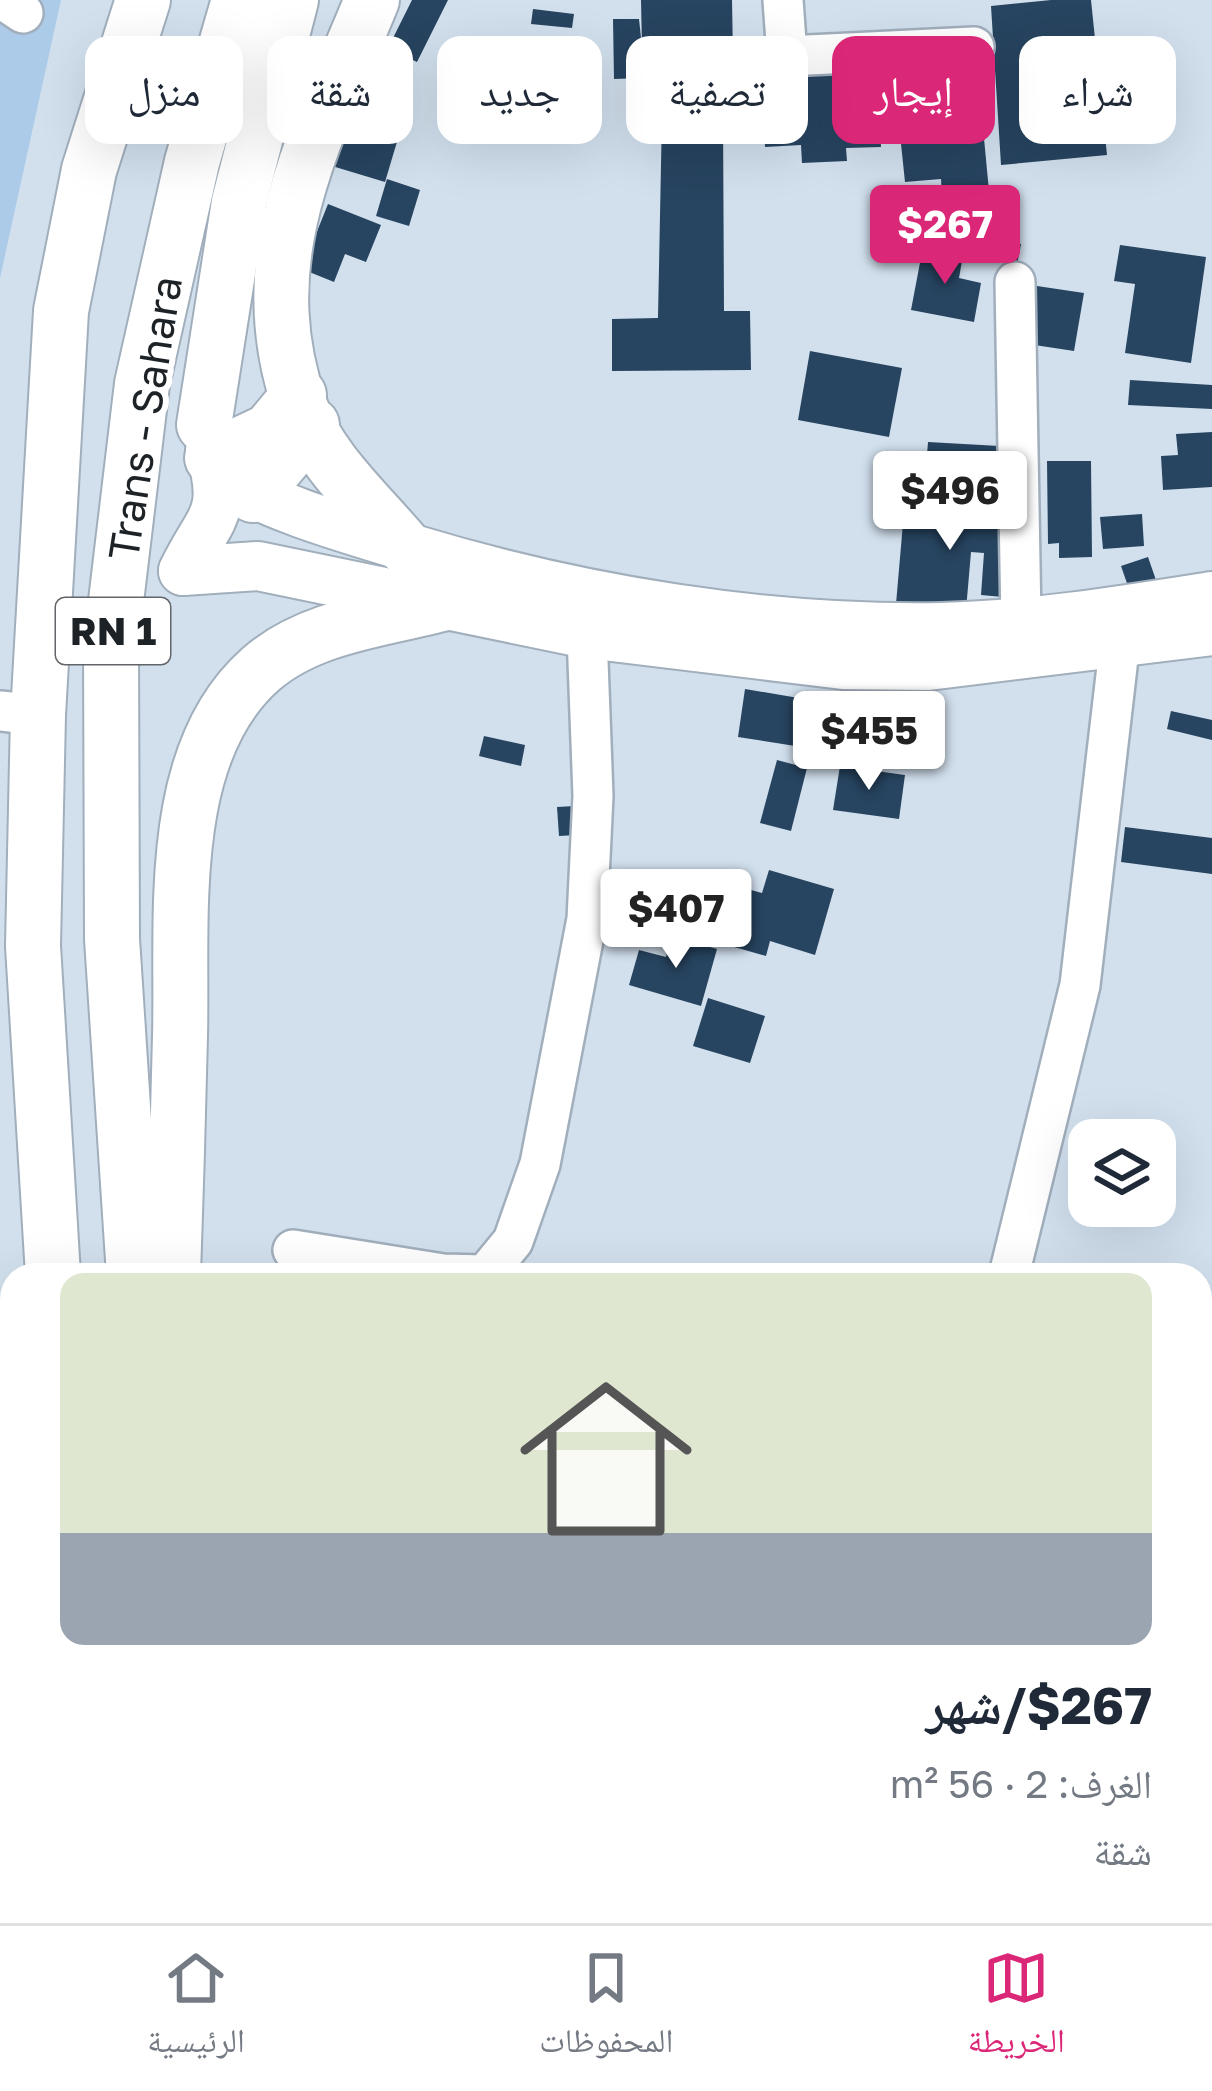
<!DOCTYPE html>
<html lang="ar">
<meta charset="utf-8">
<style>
:root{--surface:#fff;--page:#f2f2f3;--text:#1f2937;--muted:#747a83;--line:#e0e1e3;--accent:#db2777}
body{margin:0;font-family:"Golos Text","Noto Naskh Arabic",sans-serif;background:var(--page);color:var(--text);direction:rtl;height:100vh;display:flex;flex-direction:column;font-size:45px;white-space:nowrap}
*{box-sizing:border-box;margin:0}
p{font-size:39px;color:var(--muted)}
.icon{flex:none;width:66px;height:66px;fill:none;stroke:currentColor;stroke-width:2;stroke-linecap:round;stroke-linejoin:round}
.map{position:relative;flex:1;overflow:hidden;direction:ltr}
.details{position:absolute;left:0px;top:1263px;width:1212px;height:660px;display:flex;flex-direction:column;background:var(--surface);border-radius:36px 36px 0 0;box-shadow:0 12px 48px #0002;direction:rtl}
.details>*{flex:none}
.guide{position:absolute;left:36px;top:36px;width:1140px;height:108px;direction:rtl;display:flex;gap:24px}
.buttons{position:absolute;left:1068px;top:1119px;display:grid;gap:24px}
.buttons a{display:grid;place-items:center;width:108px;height:108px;border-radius:24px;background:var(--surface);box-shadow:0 12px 48px #0002;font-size:60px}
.price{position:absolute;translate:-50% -102px;padding:0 27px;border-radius:12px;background:#fff;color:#222;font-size:39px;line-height:78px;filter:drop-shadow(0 3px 6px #0008)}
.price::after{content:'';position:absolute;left:50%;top:72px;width:36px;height:27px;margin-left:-18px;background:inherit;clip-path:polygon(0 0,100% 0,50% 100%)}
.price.current{background:var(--accent);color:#fff}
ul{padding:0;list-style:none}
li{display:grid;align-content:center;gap:24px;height:636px;padding:0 60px}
li span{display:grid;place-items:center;height:372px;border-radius:24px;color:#555}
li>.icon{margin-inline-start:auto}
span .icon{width:216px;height:216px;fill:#fffc;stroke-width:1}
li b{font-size:51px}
.tag{padding:0 42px;border-radius:24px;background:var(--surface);box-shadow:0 12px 48px #0002;font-size:42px;line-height:108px}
.tag.current{background:var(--accent);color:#fff}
.tabs{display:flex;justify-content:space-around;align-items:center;height:168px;border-top:3px solid var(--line);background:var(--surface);font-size:33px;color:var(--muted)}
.tabs a{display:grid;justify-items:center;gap:6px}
.tabs .current{color:var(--accent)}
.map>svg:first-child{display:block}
.green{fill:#accbe9}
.building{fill:#274460}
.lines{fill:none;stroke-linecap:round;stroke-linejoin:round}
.minor-casing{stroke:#a1aebc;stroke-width:44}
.major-casing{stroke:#a1aebc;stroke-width:52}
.highway-casing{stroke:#a1aebc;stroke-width:58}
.minor{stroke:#fff;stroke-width:39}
.major{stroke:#fff;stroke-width:48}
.highway{stroke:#fff;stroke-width:54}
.labels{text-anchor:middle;stroke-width:12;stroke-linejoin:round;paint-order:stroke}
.shield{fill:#fff;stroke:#616468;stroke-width:3}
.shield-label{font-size:39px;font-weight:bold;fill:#1d2227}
.street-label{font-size:42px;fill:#1d2227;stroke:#fff}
</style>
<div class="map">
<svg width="1212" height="1923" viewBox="0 0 1212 1923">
<rect width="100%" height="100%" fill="#d2e0ee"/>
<!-- green -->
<path class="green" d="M0,0H61L0,278Z"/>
<!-- building -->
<g class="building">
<path d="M412,0H448L417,62L388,48Z"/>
<path d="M641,0H732L733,57L667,62L666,58H641V78L614,79L613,19H639L642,47Z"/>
<path d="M1051,0H1091L1107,155L1001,165L991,6Z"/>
<path d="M533,9L574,14L572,28L531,24Z"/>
<path d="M904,65L907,87L895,90L891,67Z"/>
<path d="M878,74L881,147L846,148L847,161L802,163L801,145L765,147L763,89L794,88V76Z"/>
<path d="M981,107L989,191L942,196L941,179L905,182L898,115Z"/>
<path d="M350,109L402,125L385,182L332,166Z"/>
<path d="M662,114H723L724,311H750L751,370L612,371V319L658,318Z"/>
<path d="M387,179L420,190L409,226L376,216Z"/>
<path d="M328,204L381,225L366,262L345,254L334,282L302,269Z"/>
<path d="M997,240L1021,244L1017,265L993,261Z"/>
<path d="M1120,245L1206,257L1191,363L1125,353L1135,284L1114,281Z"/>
<path d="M923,247L963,255L959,278L981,283L974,322L911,310Z"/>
<path d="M1037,286L1084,293L1074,351L1028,344Z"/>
<path d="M810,351L902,368L889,437L798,420Z"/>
<path d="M1130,380L1212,385V409L1128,405Z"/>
<path d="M1212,432V487L1163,490L1161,456L1178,455L1176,434Z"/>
<path d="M928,442L999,446L996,498L924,494Z"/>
<path d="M1047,461H1091L1092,557L1059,558V543L1048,544Z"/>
<path d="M905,500L1010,509L1003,597L981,595L984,553L971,552L966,610L896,604Z"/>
<path d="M1142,514L1144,546L1103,549L1100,517Z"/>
<path d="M1148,557L1157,583L1130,592L1121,566Z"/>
<path d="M745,689L816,701L808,748L738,737Z"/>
<path d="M1171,711L1212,720V740L1167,729Z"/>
<path d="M484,736L525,745L521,766L479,756Z"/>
<path d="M777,760L807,768L791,831L760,823Z"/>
<path d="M840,766L905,775L899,819L833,810Z"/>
<path d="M575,806L577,835L559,836L557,807Z"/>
<path d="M1125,827L1212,838V874L1121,862Z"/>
<path d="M769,870L834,889L815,955L770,941L766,956L717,942L733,885L762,893Z"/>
<path d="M671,936L717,949L701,1006L629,985L639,950L666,957Z"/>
<path d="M708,998L765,1016L750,1063L693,1046Z"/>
<path d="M682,1911H797L817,1923H694Z"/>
</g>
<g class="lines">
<!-- minor casing -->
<g class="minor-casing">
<g id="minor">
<path d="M4,0L23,13"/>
<path d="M783,0L787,56L974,47"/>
<path d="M1015,282L1021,620"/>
<path d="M0,711L38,715"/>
<path d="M293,1250L443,1274L485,1275L513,1241L540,1164L587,919L593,796L587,634"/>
<path d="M1009,1275L1080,985L1123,615"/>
<path d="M0,1536L12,1417"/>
<path d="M1200,1839L1212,1846"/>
<path d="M662,1911L669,1923"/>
<path d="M877,1923L878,1911"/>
<path d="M967,1923L975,1911"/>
<path d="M1063,1923L1065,1911"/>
</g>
</g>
<!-- major casing -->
<g class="major-casing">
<g id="major">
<path d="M218,476C281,511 345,528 413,549C581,600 765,630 941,627C1031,625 1123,610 1212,596"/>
<path d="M183,571L258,566L587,634L843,665L928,666L1212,631"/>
<path d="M183,571C210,515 229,517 210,450"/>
</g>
</g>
<!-- highway casing -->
<g class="highway-casing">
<g id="highway">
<path d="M372,0C317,136 247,256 300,406C318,459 370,505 405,547"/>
<path d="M204,425L239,202L291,0"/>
<path d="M212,458L269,431L299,395"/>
<path d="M253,495L312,425"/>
<path d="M53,1275L33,946L38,715L61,311L89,170L143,0"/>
<path d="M134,1275L112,939L111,643L142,384L192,162L239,0"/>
<path d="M173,1275C176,1195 178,1116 180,1036C183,920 164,754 261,669C311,625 387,619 450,602"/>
<path d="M99,1911L100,1923"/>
<path d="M175,1911L176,1923"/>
</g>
</g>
<!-- minor -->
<use href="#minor" class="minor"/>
<!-- major -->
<use href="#major" class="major"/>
<!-- highway -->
<use href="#highway" class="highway"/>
</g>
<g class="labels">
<!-- shield labels -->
<rect class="shield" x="56" y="598" width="114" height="66" rx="9"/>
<g class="shield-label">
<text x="113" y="645">RN 1</text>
</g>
<!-- street labels -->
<g class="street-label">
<text transform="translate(145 418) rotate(-81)" y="15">Trans - Sahara</text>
</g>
</g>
</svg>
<div class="buttons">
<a><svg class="icon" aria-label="layers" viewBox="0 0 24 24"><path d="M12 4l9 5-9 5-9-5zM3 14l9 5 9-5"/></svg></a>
</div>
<b class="price current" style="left:945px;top:287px">$267</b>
<b class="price" style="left:950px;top:553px">$496</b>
<b class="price" style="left:869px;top:793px">$455</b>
<b class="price" style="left:676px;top:971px">$407</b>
<div class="guide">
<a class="tag">شراء</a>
<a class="tag current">إيجار</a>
<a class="tag">تصفية</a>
<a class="tag">جديد</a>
<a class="tag">شقة</a>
<a class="tag">منزل</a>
</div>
<section class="details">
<ul>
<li><span style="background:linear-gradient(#dfe7d0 70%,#9aa5b1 0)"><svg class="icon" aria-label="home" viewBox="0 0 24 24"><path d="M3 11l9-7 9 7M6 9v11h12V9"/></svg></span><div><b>$267/شهر</b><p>الغرف: 2 · 56 m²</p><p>شقة</p></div></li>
</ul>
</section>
</div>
<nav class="tabs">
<a class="current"><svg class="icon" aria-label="map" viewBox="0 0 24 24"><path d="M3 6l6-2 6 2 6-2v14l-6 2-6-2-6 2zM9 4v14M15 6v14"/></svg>الخريطة</a>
<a><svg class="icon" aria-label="saved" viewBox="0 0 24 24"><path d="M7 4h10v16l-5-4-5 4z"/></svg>المحفوظات</a>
<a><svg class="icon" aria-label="home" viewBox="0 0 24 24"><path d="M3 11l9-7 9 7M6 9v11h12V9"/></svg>الرئيسية</a>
</nav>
